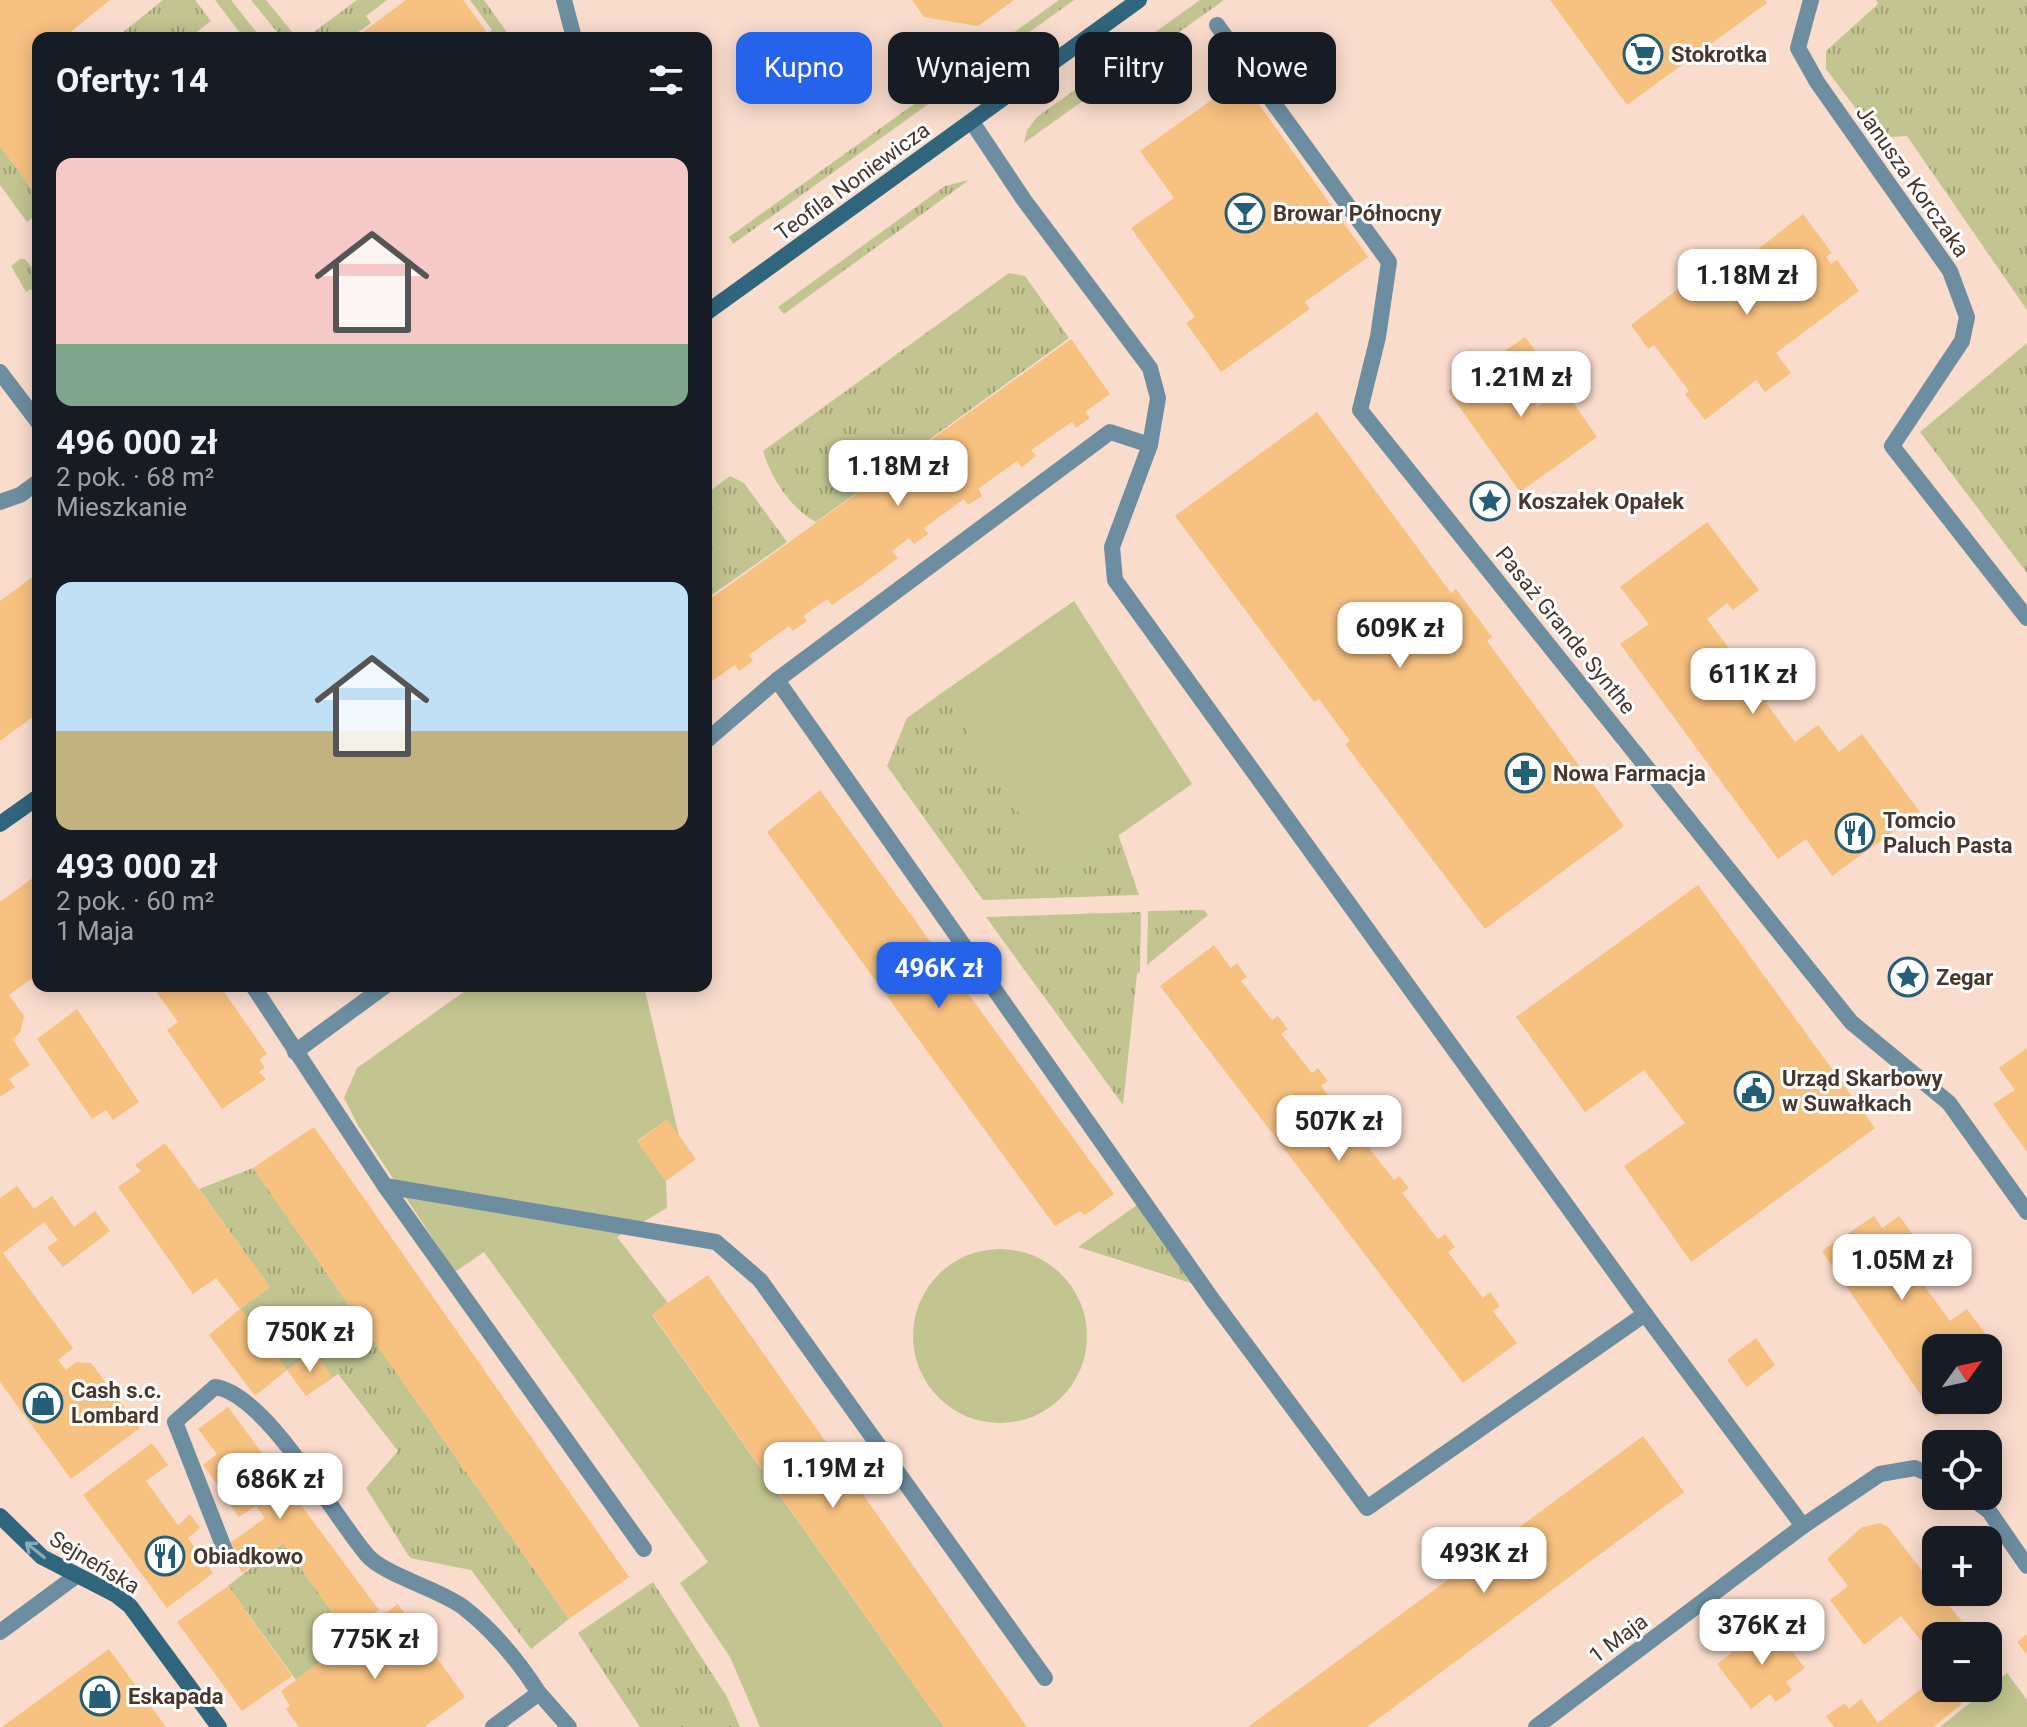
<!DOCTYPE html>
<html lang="pl">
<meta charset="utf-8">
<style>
:root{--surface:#171b24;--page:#242831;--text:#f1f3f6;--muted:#9ea1a6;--accent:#2563eb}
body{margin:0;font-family:Roboto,sans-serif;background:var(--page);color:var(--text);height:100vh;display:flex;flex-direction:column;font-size:30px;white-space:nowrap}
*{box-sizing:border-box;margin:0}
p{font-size:26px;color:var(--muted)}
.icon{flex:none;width:44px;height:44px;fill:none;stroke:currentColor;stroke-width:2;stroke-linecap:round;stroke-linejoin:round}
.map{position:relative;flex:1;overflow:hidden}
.panel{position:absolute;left:32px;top:32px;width:680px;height:960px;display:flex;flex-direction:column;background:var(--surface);border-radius:16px;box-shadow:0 4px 20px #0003}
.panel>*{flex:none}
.banner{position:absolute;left:736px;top:32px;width:760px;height:72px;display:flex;gap:16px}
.needle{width:52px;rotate:57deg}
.buttons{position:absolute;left:1922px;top:1334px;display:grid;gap:16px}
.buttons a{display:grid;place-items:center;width:80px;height:80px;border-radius:16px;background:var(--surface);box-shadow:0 4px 20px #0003;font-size:40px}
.price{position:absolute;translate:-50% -68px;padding:0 18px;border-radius:16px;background:#fff;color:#222;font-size:26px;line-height:52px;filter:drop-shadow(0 2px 4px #0008)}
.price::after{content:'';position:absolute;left:50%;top:48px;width:24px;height:18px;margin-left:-12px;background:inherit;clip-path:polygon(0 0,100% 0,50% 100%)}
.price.selected{background:var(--accent);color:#fff}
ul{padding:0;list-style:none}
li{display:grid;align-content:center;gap:16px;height:424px;padding:0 24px}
li span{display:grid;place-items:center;height:248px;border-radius:16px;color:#555}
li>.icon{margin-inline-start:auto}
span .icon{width:144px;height:144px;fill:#fffc;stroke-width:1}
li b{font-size:34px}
h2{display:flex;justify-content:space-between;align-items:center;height:96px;padding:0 24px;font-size:34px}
.pill{padding:0 28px;border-radius:16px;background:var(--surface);box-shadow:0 4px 20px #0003;font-size:28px;line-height:72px}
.pill.selected{background:var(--accent);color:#fff}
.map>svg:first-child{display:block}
.grass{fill:url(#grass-tufts)}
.park{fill:#c2c590}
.building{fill:#f7c180}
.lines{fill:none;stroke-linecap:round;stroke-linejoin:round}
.lane{stroke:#6c8ea0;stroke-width:16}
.street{stroke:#6c8ea0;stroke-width:16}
.secondary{stroke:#30657e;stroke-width:16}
.oneway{stroke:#8daab8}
.labels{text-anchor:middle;stroke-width:6;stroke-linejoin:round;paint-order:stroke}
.poi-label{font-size:22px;font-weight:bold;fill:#49372c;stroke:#fff;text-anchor:start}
.street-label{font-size:22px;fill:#49372c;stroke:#fff}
</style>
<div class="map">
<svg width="2027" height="1727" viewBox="0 0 2027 1727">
<defs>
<pattern id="grass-tufts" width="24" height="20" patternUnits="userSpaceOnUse" patternTransform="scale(2)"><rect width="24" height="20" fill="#c2c590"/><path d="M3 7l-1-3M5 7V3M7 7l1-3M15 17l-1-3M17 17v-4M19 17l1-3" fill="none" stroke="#a0a176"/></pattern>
</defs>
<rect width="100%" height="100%" fill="#f9dccc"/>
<!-- grass -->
<g class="grass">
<path d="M163,0H195L211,21L189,38H116Z"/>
<path d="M215,0H231L261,38H244Z"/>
<path d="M251,0H266L297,38H282Z"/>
<path d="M357,0H387L366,16L371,23L350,38H306Z"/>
<path d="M470,0H484L511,38H482L492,30Z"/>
<path d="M1059,0H1074L733,244L729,237Z"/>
<path d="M1200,0H1224L1024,143L1027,130L1037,117Z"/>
<path d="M1876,0H2027V310L1907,136L1878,138L1826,69V51L1878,4Z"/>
<path d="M0,146L38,197V214L27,222L0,185Z"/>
<path d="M969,180L784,314L778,307L945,186Z"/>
<path d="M20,259H25L38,275V299L31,289L26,292L11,266Z"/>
<path d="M1009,273L1025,276L1069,338L816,522C790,508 771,478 763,451Z"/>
<path d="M2027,343V573L1920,432Z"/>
<path d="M730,476L744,483L787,542L706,599V494Z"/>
<path d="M943,692L1059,876L1118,834L1139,895L983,900L887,766L907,718Z"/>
<path d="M1204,910L1208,915L1147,965L1148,911Z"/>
<path d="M1141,912L1140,972L1137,974L1123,1105L986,917Z"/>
<path d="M253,1168L569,1619L531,1649L471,1570L410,1558L366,1488L398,1451L338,1374L306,1396L332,1377L314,1352L287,1370L240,1309L270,1287L199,1189Z"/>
<path d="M1137,1205L1194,1284L1078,1247Z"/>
<path d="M283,1543L351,1639L296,1680L228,1586Z"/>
<path d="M653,1582L727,1697L740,1727H640L578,1633Z"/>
</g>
<!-- park -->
<g class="park">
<path d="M1074,601L1192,784L1059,877L943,692Z"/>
<path d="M472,986H644L679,1136L666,1120L637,1141L666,1181L667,1208L617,1237L668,1303L652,1315L944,1727H760L730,1657L680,1583L708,1562L484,1252L455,1272L359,1127L344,1098L357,1068Z"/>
<circle cx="1000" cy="1336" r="87"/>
<path d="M2007,1673L2027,1700V1727H1940Z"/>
</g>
<!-- building -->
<g class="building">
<path d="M0,0H110L63,38H38V197L0,146Z"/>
<path d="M406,0H463L486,31L476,38H355Z"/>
<path d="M912,0H1014L978,26L924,17Z"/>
<path d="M1550,0H1765L1767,3L1627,105Z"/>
<path d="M1241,79L1368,257L1305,302L1310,309L1221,372L1186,323L1195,317L1131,228L1174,198L1140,151Z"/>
<path d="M1803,214L1832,253L1826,257L1831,264L1837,260L1859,291L1776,353L1791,373L1765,392L1756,380L1705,420L1685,394L1689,391L1654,345L1648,349L1631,325L1687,282L1698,296Z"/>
<path d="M1525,337L1535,350L1515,365L1535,393L1529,396L1537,407L1564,389L1597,437L1520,492L1448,391Z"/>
<path d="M1071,339L1110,394L1085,412L1090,418L1076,428L1072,422L1031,450L1036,456L1022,467L1017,461L978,489L982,496L968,505L964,499L924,528L928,534L914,544L909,538L892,551L898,558L867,581L832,605L827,599L803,616L807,621L793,631L789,626L749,655L753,661L739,671L735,665L706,685V602Z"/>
<path d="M1317,412L1451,593L1456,589L1492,637L1487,641L1624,826L1485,929L1345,744L1350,741L1319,699L1314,702L1175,516Z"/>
<path d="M1707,522L1759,590L1733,610L1727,603L1707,619L1769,701L1766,703L1795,742L1818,725L1839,752L1862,734L1920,812L1832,876L1806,839L1778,859L1620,644L1649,624L1620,587Z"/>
<path d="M38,573V713L0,741V601Z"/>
<path d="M820,790L1114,1194L1085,1215L1080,1211L1055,1226L767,832Z"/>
<path d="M38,874V974L9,995L24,1016L20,1033L12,1039L30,1065L9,1079L15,1087L0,1097V902Z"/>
<path d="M1698,885L1875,1128L1691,1262L1624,1166L1685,1123L1644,1070L1585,1112L1516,1017Z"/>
<path d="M1214,945L1231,968L1237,963L1247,977L1241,981L1272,1020L1278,1016L1288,1029L1281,1034L1312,1073L1318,1068L1328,1081L1321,1086L1353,1128L1359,1123L1368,1135L1362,1139L1394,1180L1399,1176L1409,1188L1402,1193L1438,1239L1445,1234L1455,1247L1448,1252L1483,1298L1490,1292L1500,1306L1493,1311L1517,1343L1463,1383L1160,986Z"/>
<path d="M152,986H220L267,1054L259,1060L265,1068L259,1072L266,1079L222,1109L167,1030L178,1022Z"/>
<path d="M77,1009L139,1102L113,1120L106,1110L92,1119L37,1039Z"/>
<path d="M2027,1048V1152L1993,1104L2015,1090L1999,1068Z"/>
<path d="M667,1119L696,1159L666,1181L637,1142Z"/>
<path d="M314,1127L629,1577L569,1619L253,1168Z"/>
<path d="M165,1143L270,1287L240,1309L216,1278L193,1294L118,1187L141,1171L135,1165Z"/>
<path d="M17,1186L34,1209L52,1196L74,1227L95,1211L110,1231L63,1267L47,1247L58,1240L44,1222L3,1253L73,1348L58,1360L66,1370L76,1362L91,1363L140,1428L71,1479L0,1382V1198Z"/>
<path d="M1874,1216L1882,1228L1899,1216L1929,1257L1912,1269L1950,1321L1967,1309L1998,1351L1988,1357V1348H1936V1400H1960L1936,1417L1822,1251Z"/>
<path d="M708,1275L1027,1727H944L652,1314Z"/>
<path d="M240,1309L287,1370L255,1396L209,1335Z"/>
<path d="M1756,1338L1775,1365L1747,1387L1727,1360Z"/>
<path d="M314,1352L332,1377L306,1396L287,1370Z"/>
<path d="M228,1407L379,1610L347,1633L283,1543L242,1573L231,1554L230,1543L265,1518L256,1506L239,1517L225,1498L241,1486L234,1476L219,1487L203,1465L217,1454L198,1429Z"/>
<path d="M1643,1436L1684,1492L1367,1727H1248Z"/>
<path d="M152,1443L168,1465L146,1481L178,1525L190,1514L200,1528L188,1538L213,1573L167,1608L83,1495Z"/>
<path d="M1880,1523L1888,1527L1962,1622L1949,1636H1936V1648L1931,1653L1901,1616L1864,1645L1830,1600L1848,1586L1827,1559L1862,1527Z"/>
<path d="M228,1586L292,1676L242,1711L177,1622Z"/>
<path d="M398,1604L465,1697L424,1727H299L286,1709L290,1706L281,1691Z"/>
<path d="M1771,1623L1805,1668L1786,1682L1792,1690L1776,1702L1770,1694L1751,1709L1717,1664Z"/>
<path d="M2027,1634V1655L2017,1642Z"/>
<path d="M109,1649L166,1727H2Z"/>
<path d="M1936,1677V1688H1950L1962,1704L1933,1727H1834L1826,1716L1845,1703L1849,1709L1861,1699L1878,1723Z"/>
</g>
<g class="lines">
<!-- lane -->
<path class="lane" d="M539,1693L569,1727"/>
<!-- street -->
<g class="street">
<path d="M564,0L574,38"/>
<path d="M1811,0L1798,48L1817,82L1950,271L1967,317L1962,341L1892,446L2027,618"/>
<path d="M1217,25L1389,262L1378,337L1360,410L1851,1022L1949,1103L2027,1212"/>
<path d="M972,122L1024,200L1150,368L1158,398L1150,445L1112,547L1115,580L1645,1314L1803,1526"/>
<path d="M0,372L38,422"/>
<path d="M1150,445L1110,432L777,680L1212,1299L1367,1508L1645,1314"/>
<path d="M0,502L20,495L38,482"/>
<path d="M706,741L777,680"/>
<path d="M253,986L385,1186L716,1242L760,1280L1045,1678"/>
<path d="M295,1052L385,986"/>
<path d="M385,1186L644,1549"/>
<path d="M1969,1496L1989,1511L2027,1566"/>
<path d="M226,1553L175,1422L215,1387C266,1394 332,1514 367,1555C384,1575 439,1589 463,1607C493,1630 519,1662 539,1693L493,1727"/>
<path d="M0,1632L76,1576"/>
<path d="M1536,1727L1803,1526L1880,1474L1915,1468L1936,1477"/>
</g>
<!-- secondary -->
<g class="secondary">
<path d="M706,313L1139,0"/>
<path d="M0,824L38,797"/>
<path d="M0,1516L42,1557L116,1595L130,1606L219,1727"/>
</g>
</g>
<!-- one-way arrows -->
<defs><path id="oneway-shaft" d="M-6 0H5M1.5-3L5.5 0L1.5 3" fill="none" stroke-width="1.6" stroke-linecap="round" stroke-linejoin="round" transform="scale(2)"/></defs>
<use class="oneway" href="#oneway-shaft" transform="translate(35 1550) rotate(-141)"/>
<!-- icons -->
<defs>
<g id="supermarket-ring" transform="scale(2)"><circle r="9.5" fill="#fff" stroke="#255e77" stroke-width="1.5"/><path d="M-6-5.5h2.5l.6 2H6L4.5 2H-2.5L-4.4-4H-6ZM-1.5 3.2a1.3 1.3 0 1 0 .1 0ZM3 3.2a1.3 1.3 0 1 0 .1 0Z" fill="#255e77"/></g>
<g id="bar-ring" transform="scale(2)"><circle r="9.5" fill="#fff" stroke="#255e77" stroke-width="1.5"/><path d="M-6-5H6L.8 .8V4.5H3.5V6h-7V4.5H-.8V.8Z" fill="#255e77"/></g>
<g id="sight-ring" transform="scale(2)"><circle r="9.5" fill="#fff" stroke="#255e77" stroke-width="1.5"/><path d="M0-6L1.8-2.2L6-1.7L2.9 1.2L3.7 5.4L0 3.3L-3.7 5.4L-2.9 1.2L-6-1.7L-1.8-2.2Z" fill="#255e77"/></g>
<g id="pharmacy-ring" transform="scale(2)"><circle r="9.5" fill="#fff" stroke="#255e77" stroke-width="1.5"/><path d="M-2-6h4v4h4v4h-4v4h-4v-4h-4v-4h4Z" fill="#255e77"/></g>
<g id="restaurant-ring" transform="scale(2)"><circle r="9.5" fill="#fff" stroke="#255e77" stroke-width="1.5"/><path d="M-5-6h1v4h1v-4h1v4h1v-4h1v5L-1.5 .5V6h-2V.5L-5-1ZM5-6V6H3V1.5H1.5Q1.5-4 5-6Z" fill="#255e77"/></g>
<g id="civic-ring" transform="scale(2)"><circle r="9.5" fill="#fff" stroke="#255e77" stroke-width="1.5"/><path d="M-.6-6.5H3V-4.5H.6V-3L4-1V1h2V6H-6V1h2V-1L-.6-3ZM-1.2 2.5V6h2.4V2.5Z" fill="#255e77"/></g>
<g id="shop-ring" transform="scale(2)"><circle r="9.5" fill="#fff" stroke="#255e77" stroke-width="1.5"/><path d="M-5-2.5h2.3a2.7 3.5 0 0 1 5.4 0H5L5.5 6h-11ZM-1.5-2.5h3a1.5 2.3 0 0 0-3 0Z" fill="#255e77"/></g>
</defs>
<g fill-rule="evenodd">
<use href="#supermarket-ring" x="1643" y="54"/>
<use href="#bar-ring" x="1245" y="213"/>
<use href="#sight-ring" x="1490" y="501"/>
<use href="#pharmacy-ring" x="1525" y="773"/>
<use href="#restaurant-ring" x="1855" y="833"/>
<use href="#sight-ring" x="1908" y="977"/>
<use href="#civic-ring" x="1754" y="1091"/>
<use href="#shop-ring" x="43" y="1403"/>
<use href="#restaurant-ring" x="165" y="1556"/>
<use href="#shop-ring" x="100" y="1696"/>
</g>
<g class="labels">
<!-- poi labels -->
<g class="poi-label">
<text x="1671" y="62">Stokrotka</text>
<text x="1273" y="221">Browar Północny</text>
<text x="1518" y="509">Koszałek Opałek</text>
<text x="1553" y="781">Nowa Farmacja</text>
<text x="1883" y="828">Tomcio<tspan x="1883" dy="25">Paluch Pasta</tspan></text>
<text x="1936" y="985">Zegar</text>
<text x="1782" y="1086">Urząd Skarbowy<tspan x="1782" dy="25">w Suwałkach</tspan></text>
<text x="71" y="1398">Cash s.c.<tspan x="71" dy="25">Lombard</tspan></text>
<text x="193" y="1564">Obiadkowo</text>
<text x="128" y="1704">Eskapada</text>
</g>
<!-- street labels -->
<g class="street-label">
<text transform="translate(852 181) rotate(-36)" y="8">Teofila Noniewicza</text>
<text transform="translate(1913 181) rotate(55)" y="8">Janusza Korczaka</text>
<text transform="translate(1566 630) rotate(51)" y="8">Pasaż Grande Synthe</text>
<text transform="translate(95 1562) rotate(31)" y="8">Sejneńska</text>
<text transform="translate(1618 1638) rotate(-37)" y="8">1 Maja</text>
</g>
</g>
</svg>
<div class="buttons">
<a><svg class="needle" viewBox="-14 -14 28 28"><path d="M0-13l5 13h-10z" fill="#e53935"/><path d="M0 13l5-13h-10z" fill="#9ea1a6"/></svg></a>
<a><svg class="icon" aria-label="locate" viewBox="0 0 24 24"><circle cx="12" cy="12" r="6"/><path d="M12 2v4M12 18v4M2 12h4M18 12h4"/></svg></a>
<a>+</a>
<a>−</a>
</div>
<b class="price" style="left:1747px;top:317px">1.18M zł</b>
<b class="price" style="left:1521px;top:419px">1.21M zł</b>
<b class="price" style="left:898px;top:508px">1.18M zł</b>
<b class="price" style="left:1400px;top:670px">609K zł</b>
<b class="price" style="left:1753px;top:716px">611K zł</b>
<b class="price selected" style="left:939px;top:1010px">496K zł</b>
<b class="price" style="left:1339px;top:1163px">507K zł</b>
<b class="price" style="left:1902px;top:1302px">1.05M zł</b>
<b class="price" style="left:310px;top:1374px">750K zł</b>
<b class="price" style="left:833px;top:1510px">1.19M zł</b>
<b class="price" style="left:280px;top:1521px">686K zł</b>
<b class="price" style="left:1484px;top:1595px">493K zł</b>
<b class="price" style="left:1762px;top:1667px">376K zł</b>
<b class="price" style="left:375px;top:1681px">775K zł</b>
<div class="banner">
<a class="pill selected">Kupno</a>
<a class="pill">Wynajem</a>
<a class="pill">Filtry</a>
<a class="pill">Nowe</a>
</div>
<section class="panel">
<h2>Oferty: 14<svg class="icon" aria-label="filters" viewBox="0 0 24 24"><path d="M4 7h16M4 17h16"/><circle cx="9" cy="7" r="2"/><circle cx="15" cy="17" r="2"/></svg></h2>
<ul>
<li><span style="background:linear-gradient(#f6c9c9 75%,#7fa58c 0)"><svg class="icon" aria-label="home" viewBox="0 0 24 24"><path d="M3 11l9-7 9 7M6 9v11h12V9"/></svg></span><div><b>496 000 zł</b><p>2 pok. · 68 m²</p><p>Mieszkanie</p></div></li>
<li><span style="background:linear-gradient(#bfe0f5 60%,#c2b280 0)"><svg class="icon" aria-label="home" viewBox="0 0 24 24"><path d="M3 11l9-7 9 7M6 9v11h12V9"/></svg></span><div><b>493 000 zł</b><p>2 pok. · 60 m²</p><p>1 Maja</p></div></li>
</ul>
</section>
</div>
